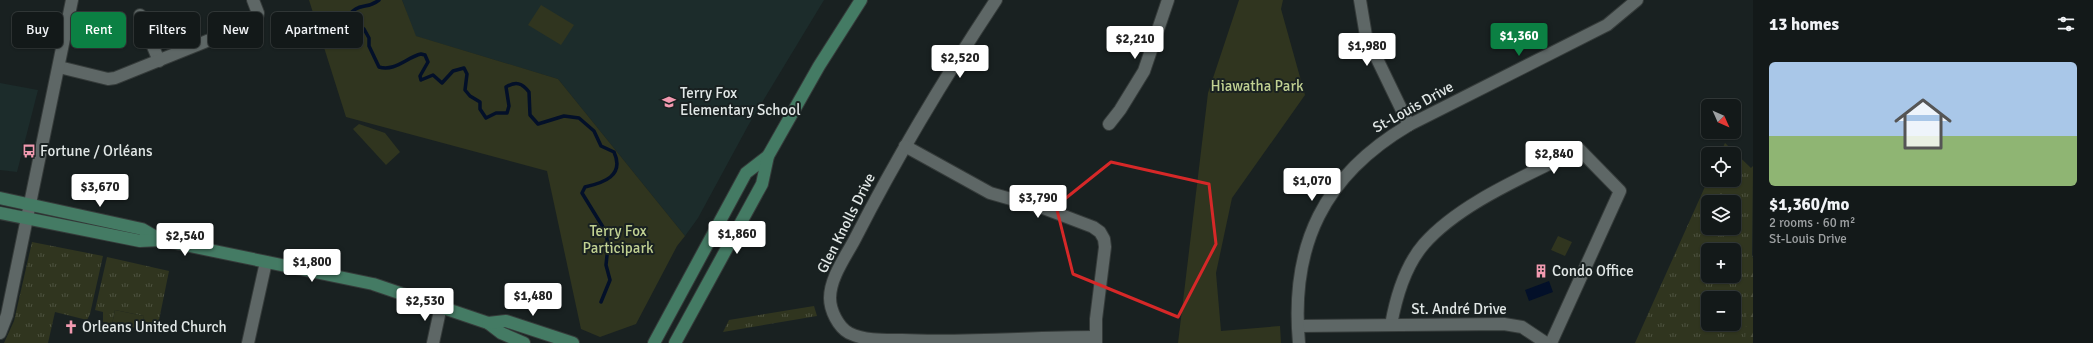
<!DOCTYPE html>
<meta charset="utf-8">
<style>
:root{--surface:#131919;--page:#1c2222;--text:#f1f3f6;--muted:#9da0a2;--line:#323838;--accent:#0b8043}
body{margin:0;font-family:Signika,sans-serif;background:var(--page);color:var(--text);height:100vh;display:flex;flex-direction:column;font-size:15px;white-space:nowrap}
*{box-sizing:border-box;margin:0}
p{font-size:13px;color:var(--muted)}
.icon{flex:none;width:22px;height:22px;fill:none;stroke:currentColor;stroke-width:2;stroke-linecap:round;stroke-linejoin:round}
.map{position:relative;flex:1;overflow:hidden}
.details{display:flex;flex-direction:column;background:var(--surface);width:340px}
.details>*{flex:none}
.top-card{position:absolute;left:12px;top:12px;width:380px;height:36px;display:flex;gap:8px}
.needle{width:26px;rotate:135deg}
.fabs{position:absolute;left:1701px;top:99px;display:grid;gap:8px}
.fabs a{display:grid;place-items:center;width:40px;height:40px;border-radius:6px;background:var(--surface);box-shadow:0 1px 3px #0004,0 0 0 1px var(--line);font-size:20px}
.price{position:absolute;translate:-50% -34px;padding:0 9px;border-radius:4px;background:#fff;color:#222;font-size:13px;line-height:26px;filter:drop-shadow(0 1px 2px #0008)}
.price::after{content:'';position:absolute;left:50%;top:24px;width:12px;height:9px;margin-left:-6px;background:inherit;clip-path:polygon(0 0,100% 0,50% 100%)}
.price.current{background:var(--accent);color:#fff}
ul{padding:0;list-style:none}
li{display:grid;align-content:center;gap:8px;height:212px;padding:0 16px}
li span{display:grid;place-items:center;height:124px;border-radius:6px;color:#555}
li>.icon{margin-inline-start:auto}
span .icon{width:72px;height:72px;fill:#fffc;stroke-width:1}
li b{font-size:17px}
h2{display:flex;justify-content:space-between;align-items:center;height:48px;padding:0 16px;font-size:17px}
.tag{padding:0 14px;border-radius:6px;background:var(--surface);box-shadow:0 1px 3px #0004,0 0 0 1px var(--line);font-size:14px;line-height:36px}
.tag.current{background:var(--accent);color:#fff}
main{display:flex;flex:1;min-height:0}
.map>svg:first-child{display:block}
.built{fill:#1c2c2b}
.grass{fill:url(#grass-tufts);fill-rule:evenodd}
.forest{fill:url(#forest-firs)}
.park{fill:#30351f}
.water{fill:#031029}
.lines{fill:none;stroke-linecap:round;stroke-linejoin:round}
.stream{stroke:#031029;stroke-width:3.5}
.minor-casing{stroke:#353b3a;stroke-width:14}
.secondary-casing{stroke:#353b3a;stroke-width:14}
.minor{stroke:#5e6766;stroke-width:12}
.secondary{stroke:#447b64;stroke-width:12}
.marked{fill:none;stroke:#d62828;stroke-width:3;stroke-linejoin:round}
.labels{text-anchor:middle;stroke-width:4;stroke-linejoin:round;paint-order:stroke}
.park-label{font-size:15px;fill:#c1d192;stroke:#192121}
.poi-label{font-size:15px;fill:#e1e7e6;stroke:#192121;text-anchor:start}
.street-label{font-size:15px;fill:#e1e7e6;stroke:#192121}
</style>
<main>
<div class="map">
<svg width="1753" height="343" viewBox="0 0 1753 343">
<defs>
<pattern id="grass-tufts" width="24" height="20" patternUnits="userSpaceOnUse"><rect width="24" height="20" fill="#30351f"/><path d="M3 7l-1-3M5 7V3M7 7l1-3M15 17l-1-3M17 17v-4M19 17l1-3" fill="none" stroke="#4e5240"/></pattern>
<pattern id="forest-firs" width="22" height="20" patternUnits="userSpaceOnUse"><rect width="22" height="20" fill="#30351f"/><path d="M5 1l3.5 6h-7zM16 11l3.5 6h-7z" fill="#4e5240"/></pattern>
</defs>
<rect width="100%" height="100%" fill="#192121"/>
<!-- built -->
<g class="built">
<path d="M402,0H824L749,124L698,218L685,236L558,79L415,36Z"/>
<path d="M0,83L38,90L17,172L0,170Z"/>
</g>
<!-- grass -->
<g class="grass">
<path d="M1725,143L1751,168L1753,166L1751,343H1635L1708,180H1734V154H1720ZM1708,202H1734V228H1708ZM1708,250H1734V276H1708ZM1708,298H1734V324H1708Z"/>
<path d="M32,242L103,256L90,314L87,320L55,312L48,343H4L14,321Z"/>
<path d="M107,257L169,271L158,325L149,322L145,332H140L144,316L115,310L112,324L103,322V312L95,310Z"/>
<path d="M814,306L817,316L723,332L729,320Z"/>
</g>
<!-- forest -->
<path class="forest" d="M1753,255V343H1745L1749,270Z"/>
<!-- park -->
<g class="park">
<path d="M309,0H402L416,36L558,79L685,236L677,246L636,324L600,337L581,329L547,171L346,117Z"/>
<path d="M1239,0H1283L1281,9L1305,95L1232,198L1216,273L1221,331L1280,326L1281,343H1178L1208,93Z"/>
<path d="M541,5L574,25L561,45L528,25Z"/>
<path d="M359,124L385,133L400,152L386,165L353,129Z"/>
<path d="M1558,236L1572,242L1565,256L1551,250Z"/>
<path d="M115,310L144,316L140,332L137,331V328L112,324Z"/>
</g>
<!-- water -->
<path class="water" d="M1549,281L1553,292L1529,301L1525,290Z"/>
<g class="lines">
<!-- stream -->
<path class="stream" d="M379,0C365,11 359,0 345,20L347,23L358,24L364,29L369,38V46L379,67C395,72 407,57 421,54L425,55L428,62L420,76L421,80L433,75L442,83L453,71L464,68L467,74L465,90L470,96L480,102V109L486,118L496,113H507L509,106L506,87C516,81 522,83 529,92L530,115L538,124L564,116L579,118L594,131L601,146L614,152C625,176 603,183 585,187L582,193L606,232L608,246L606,265L610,280L601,302"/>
<!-- minor casing -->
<g class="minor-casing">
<g id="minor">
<path d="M996,0C945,77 898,155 856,237C847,255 830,277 830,298C830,310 838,327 849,333C865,341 885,340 902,340C966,343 1031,337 1095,337"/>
<path d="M1360,0L1366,36L1409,125"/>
<path d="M140,15L159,61"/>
<path d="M59,67L108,79L115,78L207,41L249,27L256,22L258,13L253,0"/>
<path d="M1109,124L1120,110L1144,71L1168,0"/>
<path d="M905,146L990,193L1043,208L1093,227L1100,232L1104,239L1105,247L1096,319V343"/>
<path d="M1391,325C1396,297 1405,266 1424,244C1461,202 1529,175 1579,149L1620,191L1551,343"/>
<path d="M1298,326L1504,324L1522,327L1546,343"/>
<path d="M0,333L7,315L72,0"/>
<path d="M248,343L266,262"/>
<path d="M433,343L441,306"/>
<path d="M1299,343C1290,245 1324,175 1409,125L1607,25L1637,0"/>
</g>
</g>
<!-- secondary casing -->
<g class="secondary-casing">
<g id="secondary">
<path d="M0,198L142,229L161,240"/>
<path d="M0,213L140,241L161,240L373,284L488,323L501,333L524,343"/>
<path d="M488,323L506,321L573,343"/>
<path d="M654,343L746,173L768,156"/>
<path d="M675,343L762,184L768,156L819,66L861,0"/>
</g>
</g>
<!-- minor -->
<use href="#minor" class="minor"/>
<!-- secondary -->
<use href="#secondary" class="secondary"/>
</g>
<!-- marked area -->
<path class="marked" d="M1111,162L1209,184L1216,244L1178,317L1073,274L1056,206Z"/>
<!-- icons -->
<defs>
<g id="school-bare" transform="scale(1.08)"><path d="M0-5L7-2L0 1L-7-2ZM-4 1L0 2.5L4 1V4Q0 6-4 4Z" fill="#f29ab0" stroke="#192121" stroke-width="2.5" paint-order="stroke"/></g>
<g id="bus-bare" transform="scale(1.08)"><path d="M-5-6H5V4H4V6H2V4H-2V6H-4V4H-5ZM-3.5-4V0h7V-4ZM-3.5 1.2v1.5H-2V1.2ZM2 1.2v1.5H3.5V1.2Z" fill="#f29ab0" stroke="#192121" stroke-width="2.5" paint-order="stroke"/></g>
<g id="building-bare" transform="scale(1.08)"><path d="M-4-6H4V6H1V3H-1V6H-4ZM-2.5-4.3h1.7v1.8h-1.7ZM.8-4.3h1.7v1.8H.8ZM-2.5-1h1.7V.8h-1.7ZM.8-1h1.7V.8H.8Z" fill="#f29ab0" stroke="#192121" stroke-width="2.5" paint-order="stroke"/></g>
<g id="church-bare" transform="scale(1.08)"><path d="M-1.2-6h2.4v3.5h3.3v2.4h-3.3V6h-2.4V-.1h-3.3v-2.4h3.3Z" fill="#f29ab0" stroke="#192121" stroke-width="2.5" paint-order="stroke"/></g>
</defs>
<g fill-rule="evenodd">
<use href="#school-bare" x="669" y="102"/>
<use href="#bus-bare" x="29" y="151"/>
<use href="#building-bare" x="1541" y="271"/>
<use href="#church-bare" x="71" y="327"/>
</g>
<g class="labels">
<!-- park labels -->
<g class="park-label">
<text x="1257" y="91">Hiawatha Park</text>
<text x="618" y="236">Terry Fox<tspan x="618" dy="17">Participark</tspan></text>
</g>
<!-- poi labels -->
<g class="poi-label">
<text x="680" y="98">Terry Fox<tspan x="680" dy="17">Elementary School</tspan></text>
<text x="40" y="156">Fortune / Orléans</text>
<text x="1552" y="276">Condo Office</text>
<text x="82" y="332">Orleans United Church</text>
</g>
<!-- street labels -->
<g class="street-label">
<text transform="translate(1413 107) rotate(-29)" y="5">St-Louis Drive</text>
<text transform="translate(846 223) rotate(-63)" y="5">Glen Knolls Drive</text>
<text x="1459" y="314">St. André Drive</text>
</g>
</g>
</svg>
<div class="fabs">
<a><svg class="needle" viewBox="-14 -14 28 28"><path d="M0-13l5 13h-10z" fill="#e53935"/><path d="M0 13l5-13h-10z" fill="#9da0a2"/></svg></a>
<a><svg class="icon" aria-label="locate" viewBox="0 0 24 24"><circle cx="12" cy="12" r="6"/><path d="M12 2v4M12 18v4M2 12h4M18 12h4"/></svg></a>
<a><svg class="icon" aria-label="layers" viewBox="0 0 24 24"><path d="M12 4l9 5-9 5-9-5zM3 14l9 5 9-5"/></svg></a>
<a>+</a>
<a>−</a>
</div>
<b class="price current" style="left:1519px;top:57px">$1,360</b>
<b class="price" style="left:1135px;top:60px">$2,210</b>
<b class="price" style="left:1367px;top:67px">$1,980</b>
<b class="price" style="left:960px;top:79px">$2,520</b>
<b class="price" style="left:1554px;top:175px">$2,840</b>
<b class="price" style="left:1312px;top:202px">$1,070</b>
<b class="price" style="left:100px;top:208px">$3,670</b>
<b class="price" style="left:1038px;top:219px">$3,790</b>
<b class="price" style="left:737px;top:255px">$1,860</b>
<b class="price" style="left:185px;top:257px">$2,540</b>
<b class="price" style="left:312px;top:283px">$1,800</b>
<b class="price" style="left:533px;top:317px">$1,480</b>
<b class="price" style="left:425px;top:322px">$2,530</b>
<div class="top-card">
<a class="tag">Buy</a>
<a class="tag current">Rent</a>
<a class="tag">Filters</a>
<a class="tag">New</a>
<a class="tag">Apartment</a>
</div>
</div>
<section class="details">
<h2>13 homes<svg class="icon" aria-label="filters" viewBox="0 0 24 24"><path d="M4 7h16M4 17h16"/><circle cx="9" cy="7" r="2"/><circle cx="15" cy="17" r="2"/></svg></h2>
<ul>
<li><span style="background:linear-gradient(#a9c7e8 60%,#8fb573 0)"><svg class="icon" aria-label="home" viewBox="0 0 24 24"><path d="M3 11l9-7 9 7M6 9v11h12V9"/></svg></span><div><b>$1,360/mo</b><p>2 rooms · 60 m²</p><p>St-Louis Drive</p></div></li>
</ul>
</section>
</main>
